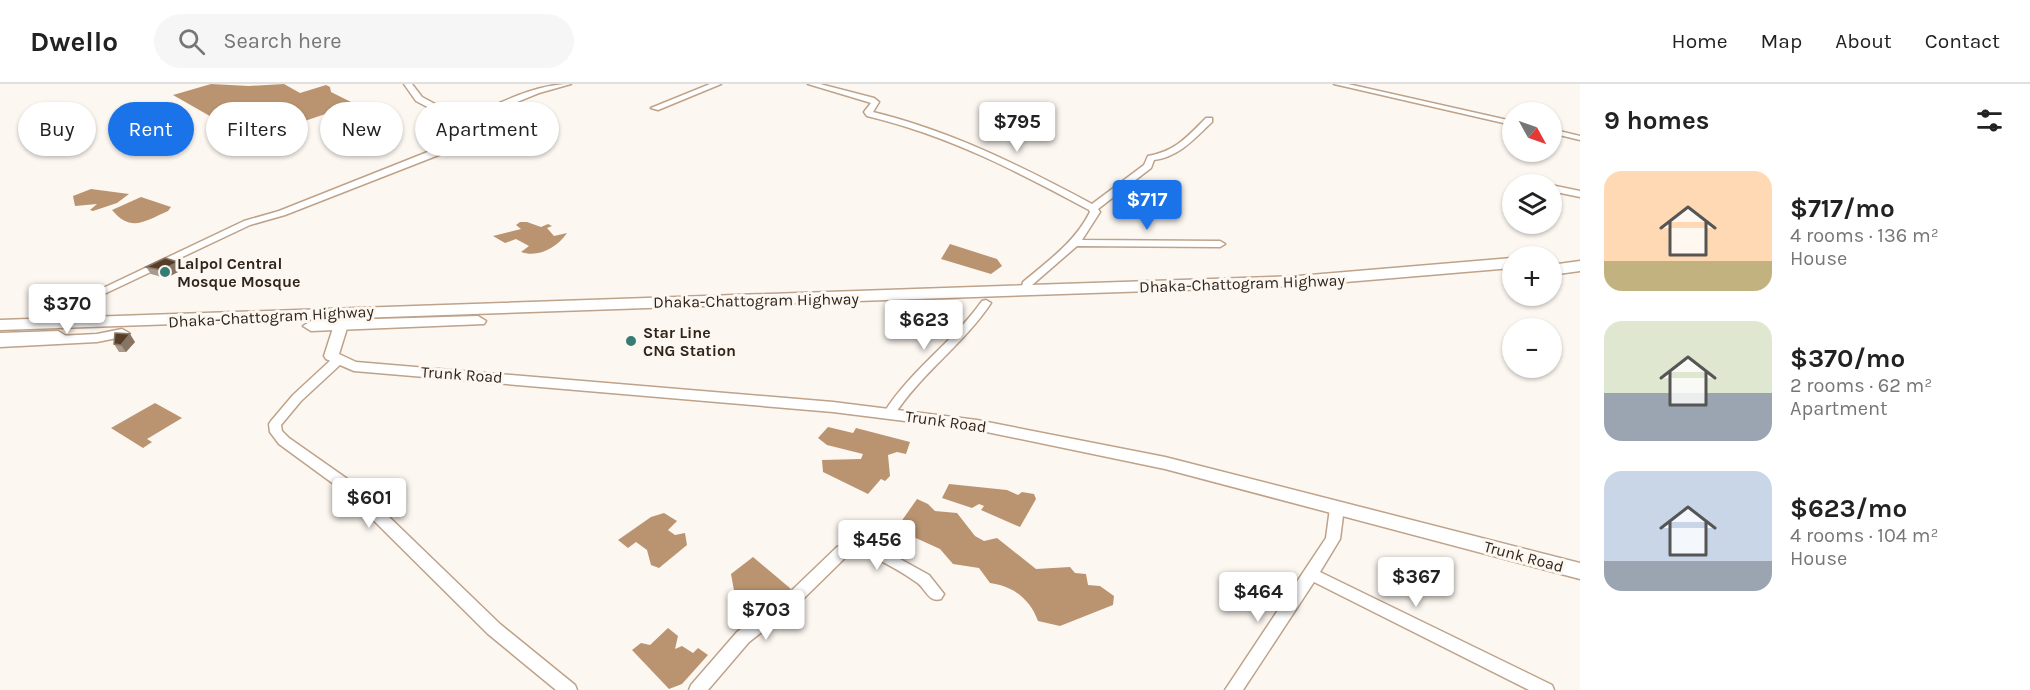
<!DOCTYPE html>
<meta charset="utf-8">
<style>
:root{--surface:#fff;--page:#f6f6f6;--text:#222;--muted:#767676;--line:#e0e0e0;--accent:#1a73e8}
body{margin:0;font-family:Karla,sans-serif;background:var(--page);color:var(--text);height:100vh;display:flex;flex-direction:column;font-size:22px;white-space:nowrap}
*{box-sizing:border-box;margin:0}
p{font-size:20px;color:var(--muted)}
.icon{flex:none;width:33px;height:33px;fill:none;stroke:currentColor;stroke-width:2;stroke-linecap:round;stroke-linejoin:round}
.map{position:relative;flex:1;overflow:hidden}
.sheet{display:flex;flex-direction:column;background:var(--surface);width:450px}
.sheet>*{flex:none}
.hud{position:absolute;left:18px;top:18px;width:570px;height:54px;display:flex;gap:12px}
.needle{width:39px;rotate:130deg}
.buttons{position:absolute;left:1502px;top:18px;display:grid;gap:12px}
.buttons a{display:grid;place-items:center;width:60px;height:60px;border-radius:50%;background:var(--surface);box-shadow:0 2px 4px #0004;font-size:30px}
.price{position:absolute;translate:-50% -51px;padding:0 14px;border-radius:6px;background:#fff;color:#222;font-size:20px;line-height:39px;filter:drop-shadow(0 2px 3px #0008)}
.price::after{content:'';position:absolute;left:50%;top:36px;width:18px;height:14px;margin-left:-9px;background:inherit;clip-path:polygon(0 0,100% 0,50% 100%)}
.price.on{background:var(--accent);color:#fff}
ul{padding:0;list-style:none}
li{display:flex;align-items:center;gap:18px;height:150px;padding:0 24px}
li span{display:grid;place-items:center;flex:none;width:168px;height:120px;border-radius:18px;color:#555}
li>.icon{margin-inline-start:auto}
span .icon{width:72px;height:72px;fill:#fffc;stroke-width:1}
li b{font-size:26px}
h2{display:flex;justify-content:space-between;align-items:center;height:72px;padding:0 24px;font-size:26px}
.tag{padding:0 21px;border-radius:27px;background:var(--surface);box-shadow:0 2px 4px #0004;font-size:21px;line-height:54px}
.tag.on{background:var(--accent);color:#fff}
header{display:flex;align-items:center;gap:36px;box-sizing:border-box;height:84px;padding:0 30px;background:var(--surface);border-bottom:2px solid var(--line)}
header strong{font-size:28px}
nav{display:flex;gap:33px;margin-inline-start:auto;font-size:21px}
.search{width:420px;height:54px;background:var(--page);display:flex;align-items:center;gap:15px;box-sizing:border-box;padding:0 21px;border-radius:33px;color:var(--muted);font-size:22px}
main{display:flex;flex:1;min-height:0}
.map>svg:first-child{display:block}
.water{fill:#ba9471}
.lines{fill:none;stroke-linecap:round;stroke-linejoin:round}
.minor-casing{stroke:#bea289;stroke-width:3}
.major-casing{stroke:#bea289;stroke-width:3}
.highway-casing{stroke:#bea289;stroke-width:3}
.minor{fill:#fff;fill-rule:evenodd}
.major{fill:#fff;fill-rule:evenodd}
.highway{fill:#fff;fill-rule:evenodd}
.wall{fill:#a99a8c}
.shaded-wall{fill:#877564}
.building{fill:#553d27;stroke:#877564;stroke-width:1.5}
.poi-dot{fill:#357c74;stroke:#fdf7f1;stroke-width:2}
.labels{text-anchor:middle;stroke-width:6;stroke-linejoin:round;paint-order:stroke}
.poi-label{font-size:16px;font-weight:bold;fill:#30251b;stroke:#fdf7f1;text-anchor:start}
.street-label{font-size:16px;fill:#30251b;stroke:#fdf7f1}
</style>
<header>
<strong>Dwello</strong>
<div class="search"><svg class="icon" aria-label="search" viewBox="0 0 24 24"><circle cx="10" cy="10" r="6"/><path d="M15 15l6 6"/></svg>Search here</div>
<nav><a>Home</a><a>Map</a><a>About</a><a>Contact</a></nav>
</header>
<main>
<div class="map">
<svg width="1580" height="606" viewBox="0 0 1580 606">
<rect width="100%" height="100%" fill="#fdf7f1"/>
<!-- water -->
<g class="water">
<path d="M211,0L249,2L284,0L300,9L326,1L330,3L331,8L355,20L287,43L278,39L243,51L173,11Z"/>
<path d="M91,105L129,110L117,119L93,127L90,126L97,120L75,122L73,112Z"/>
<path d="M141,113L171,123L168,127C145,137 131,149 112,126Z"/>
<path d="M520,138H527L541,143L548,140L552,142L547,144L554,152L567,149C557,164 538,174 521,168L529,162L516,155L505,159L493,152L521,145L516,141Z"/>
<path d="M950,160L997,175L1002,182L991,190L941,175Z"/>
<path d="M155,319L182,334L147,355L152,358L143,364L111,344Z"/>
<path d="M828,343L853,349L856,344L910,358L906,370L897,368L888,371L890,392L885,397L881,395L868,410L823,388L822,376L861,375L863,370L827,361L818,354Z"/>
<path d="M949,400L1007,406L1018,411L1022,408L1034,410L1036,415L1020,443L981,426L984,422L979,420L972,424L942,414Z"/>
<path d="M917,415L928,420L935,427L957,429L975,452L984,457L997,454L1036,485L1070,483L1075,489L1086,490L1088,501L1100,502L1114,512L1113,521L1060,542L1038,537C1030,515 1013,502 990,499L979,484L953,480L940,465L896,445Z"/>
<path d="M664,429L677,437L668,446L675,451L685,449L687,461L659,484L651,481L647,466L636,458L628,464L618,456L651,433Z"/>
<path d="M753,473L791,505L758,533L735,512L731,490Z"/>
<path d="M668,544L678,552L675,565L682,562L693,569L698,564L708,571L682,600L669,605L632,566L641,559L650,561Z"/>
</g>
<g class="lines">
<!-- minor casing -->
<g class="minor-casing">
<g id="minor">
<path d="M404,0H412L422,13L463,35C497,21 533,0 571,0L539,9L468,38L482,51L454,65L285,131L250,141L47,237H39L38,235L244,137L279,127L473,50L460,40L416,17Z"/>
<path d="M710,0H721L658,26L651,24Z"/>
<path d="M808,0H820L874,14L879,18L873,28C951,47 1021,82 1092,120L1144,81L1148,72C1176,67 1187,53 1206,34H1212V38C1195,54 1179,73 1154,76L1151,84L1098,125L1100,128L1082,156L1220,157L1225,160L1220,163L1077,162L1032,201L1030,209H1022L1021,207L1023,198C1049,176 1075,158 1090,128L1089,126C1017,87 947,51 867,32L864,28L871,19L868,18Z"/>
<path d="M1334,0H1348L1512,37V41Z"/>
<path d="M1551,45L1580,52V56L1551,49Z"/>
<path d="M1551,101L1580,107V113L1551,107Z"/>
<path d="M986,216L991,219C963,261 920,290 893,333H885L883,330L885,327C912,285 954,257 982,217Z"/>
<path d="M337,273L343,277L341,280L301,317L281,341L282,347L289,354L356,401L500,540L575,601L577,606H556L488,550L346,409L279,360L270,348L269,340L271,337L293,311L333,274Z"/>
<path d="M1337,419L1342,420L1344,424L1340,455L1320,488L1552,601L1554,606H1529L1314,498L1243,606H1225L1326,454L1330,424L1332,420Z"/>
<path d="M864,455L929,491L944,510L941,515C928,519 926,504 916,498C900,486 880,477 863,467L847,472L798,520L749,558L708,606H689L691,601L737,548L788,510L837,463Z"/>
</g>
</g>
<!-- major casing -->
<g class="major-casing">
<g id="major">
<path d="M341,237L348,241L339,270L356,278L833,318L977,336L1165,373L1580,479V495L1165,385L977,346L833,328L354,287L326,275L324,272L334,241Z"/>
<path d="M122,245L129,249L127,252L97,258L0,263V255L97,250Z"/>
</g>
</g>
<!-- highway casing -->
<g class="highway-casing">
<g id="highway">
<path d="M1512,174V184L1298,202L0,246V236L1298,192Z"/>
<path d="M1580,177V187L1551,191V181Z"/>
<path d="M478,232L486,237L484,240L311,247L303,242L311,237Z"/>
<path d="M58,247L66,252L64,256L0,259V249Z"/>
</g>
</g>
<!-- minor -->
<use href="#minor" class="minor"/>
<!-- major -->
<use href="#major" class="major"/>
<!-- highway -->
<use href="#highway" class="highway"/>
</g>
<!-- wall -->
<g class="wall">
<path d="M146,183L182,186L166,194L151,190Z"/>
<path d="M135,258L126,268H119L114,260Z"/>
</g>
<!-- shaded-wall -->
<g class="shaded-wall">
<path d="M178,178L182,186L166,194L162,186Z"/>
<path d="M130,250L135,258L126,268L121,261Z"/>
</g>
<!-- building -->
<g class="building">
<path d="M165,174L178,178L162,186L146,183Z"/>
<path d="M115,249L130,250L121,261L114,260Z"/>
</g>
<!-- markers -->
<g class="poi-dot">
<circle cx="165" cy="188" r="6"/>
<circle cx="631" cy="257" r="6"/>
</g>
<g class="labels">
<!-- poi labels -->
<g class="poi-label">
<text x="177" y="185">Lalpol Central<tspan x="177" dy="18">Mosque Mosque</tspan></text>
<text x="643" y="254">Star Line<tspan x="643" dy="18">CNG Station</tspan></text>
</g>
<!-- street labels -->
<g class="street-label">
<text transform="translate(1242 199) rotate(-2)" y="6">Dhaka-Chattogram Highway</text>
<text transform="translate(756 216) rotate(-1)" y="6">Dhaka-Chattogram Highway</text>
<text transform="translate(271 232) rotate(-3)" y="6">Dhaka-Chattogram Highway</text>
<text transform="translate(462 290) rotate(4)" y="6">Trunk Road</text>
<text transform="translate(946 337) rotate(8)" y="6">Trunk Road</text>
<text transform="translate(1524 472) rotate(15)" y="6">Trunk Road</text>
</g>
</g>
</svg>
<div class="buttons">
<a><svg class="needle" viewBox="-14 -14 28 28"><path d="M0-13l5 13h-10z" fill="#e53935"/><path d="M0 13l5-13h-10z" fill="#767676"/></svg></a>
<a><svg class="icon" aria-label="layers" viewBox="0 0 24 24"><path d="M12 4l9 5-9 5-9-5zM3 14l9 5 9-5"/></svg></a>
<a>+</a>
<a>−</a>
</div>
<b class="price" style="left:1017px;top:69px">$795</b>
<b class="price on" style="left:1147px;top:147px">$717</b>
<b class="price" style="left:67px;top:251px">$370</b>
<b class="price" style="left:924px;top:267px">$623</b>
<b class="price" style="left:369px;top:445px">$601</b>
<b class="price" style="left:877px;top:487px">$456</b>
<b class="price" style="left:1416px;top:524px">$367</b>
<b class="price" style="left:1258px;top:539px">$464</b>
<b class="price" style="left:766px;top:557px">$703</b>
<div class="hud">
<a class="tag">Buy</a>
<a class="tag on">Rent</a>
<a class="tag">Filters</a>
<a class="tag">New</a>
<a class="tag">Apartment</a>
</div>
</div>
<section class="sheet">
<h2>9 homes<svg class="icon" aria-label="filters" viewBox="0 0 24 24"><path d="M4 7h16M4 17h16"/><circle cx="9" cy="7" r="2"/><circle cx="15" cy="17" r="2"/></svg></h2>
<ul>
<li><span style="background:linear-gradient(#ffd9b3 75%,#c2b280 0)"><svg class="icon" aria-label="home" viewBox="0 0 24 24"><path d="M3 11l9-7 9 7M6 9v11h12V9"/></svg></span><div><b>$717/mo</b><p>4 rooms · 136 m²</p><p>House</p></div></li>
<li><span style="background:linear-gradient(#dfe7d0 60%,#9aa5b1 0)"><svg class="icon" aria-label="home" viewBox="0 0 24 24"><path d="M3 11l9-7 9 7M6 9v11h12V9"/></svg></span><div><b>$370/mo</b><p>2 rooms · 62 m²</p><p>Apartment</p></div></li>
<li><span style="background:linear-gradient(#c9d6e8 75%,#9aa5b1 0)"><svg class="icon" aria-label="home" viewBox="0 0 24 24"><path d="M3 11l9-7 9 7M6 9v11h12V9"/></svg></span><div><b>$623/mo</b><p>4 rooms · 104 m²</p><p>House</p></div></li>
</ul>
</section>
</main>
